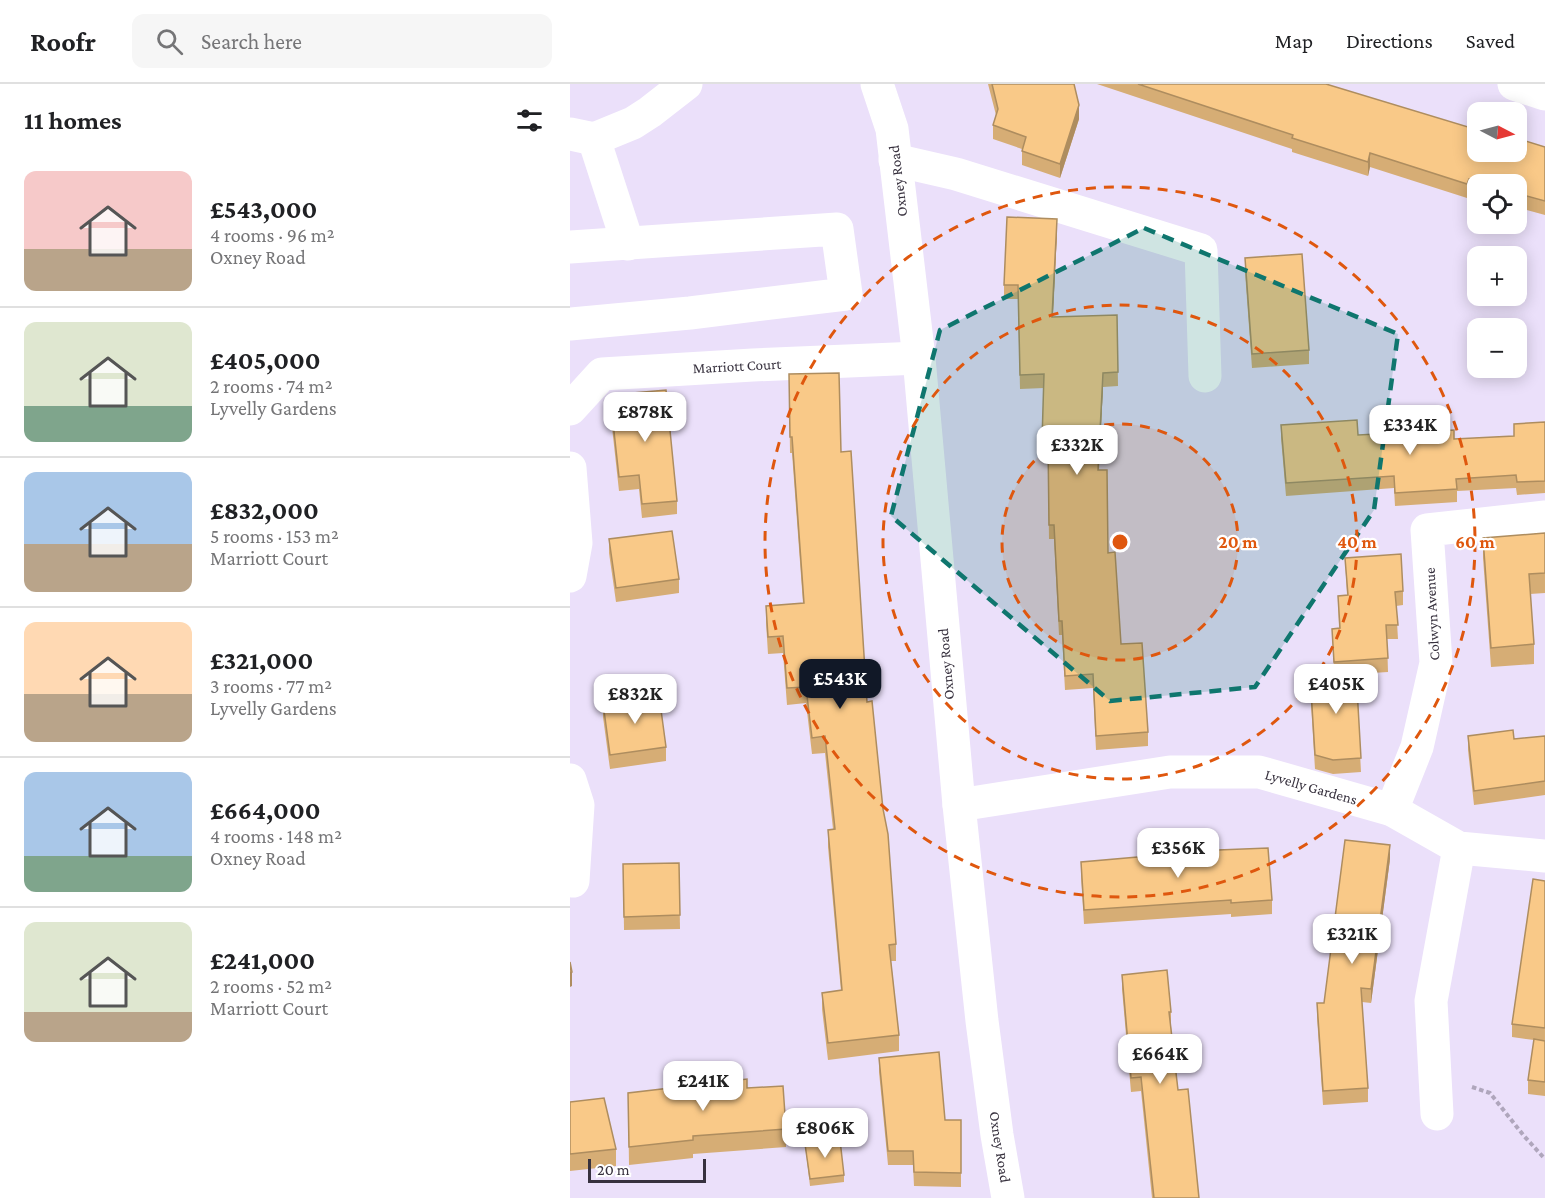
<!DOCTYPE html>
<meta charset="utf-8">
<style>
:root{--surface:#fff;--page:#f6f6f6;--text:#202124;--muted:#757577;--line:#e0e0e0;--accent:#111827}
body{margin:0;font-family:"Crimson Pro",serif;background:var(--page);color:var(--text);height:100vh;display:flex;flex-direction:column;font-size:22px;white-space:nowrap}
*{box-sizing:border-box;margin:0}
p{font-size:20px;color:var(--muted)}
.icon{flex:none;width:33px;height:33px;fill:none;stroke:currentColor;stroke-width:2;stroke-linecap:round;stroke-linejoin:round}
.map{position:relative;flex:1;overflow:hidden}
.drawer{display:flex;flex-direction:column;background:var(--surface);width:570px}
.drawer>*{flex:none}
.needle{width:39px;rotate:96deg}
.buttons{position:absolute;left:897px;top:18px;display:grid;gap:12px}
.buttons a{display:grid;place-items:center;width:60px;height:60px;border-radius:12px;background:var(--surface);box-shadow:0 3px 15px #0003;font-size:30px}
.scale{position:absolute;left:18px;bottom:15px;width:118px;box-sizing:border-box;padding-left:6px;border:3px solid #37313e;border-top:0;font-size:16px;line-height:21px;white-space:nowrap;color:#37313e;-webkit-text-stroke:4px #fff;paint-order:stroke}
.price{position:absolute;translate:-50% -51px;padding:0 14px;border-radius:12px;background:#fff;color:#222;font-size:20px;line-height:39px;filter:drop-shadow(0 2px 3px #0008)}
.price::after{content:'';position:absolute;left:50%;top:36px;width:18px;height:14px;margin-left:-9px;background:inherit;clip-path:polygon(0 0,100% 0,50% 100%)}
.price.on{background:var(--accent);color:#fff}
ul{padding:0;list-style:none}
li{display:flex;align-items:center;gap:18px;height:150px;padding:0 24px}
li+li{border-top:2px solid var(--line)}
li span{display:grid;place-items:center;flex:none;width:168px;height:120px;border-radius:12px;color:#555}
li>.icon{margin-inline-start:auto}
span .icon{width:72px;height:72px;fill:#fffc;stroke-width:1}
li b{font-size:26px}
h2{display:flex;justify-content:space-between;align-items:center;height:72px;padding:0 24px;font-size:26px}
header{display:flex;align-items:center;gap:36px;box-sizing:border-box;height:84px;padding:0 30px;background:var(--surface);border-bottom:2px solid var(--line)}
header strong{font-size:28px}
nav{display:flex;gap:33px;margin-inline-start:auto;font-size:21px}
.search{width:420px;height:54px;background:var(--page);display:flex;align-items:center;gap:15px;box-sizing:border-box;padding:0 21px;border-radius:12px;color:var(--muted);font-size:22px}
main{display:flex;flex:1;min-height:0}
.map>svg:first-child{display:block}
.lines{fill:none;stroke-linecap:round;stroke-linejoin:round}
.path{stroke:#afa6bc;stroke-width:4;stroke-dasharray:4.5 3;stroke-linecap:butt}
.minor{stroke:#fff;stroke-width:33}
.wall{fill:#d6ad75}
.shaded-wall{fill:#ae8d5f}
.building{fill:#f9c988;stroke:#ae8d5f;stroke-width:1.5}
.marked{fill:#0f766e;fill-opacity:0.2;stroke:#0f766e;stroke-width:4.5;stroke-dasharray:12 8;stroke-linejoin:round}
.ring{fill:none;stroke:#df570e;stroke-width:3;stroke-dasharray:10 8}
.labels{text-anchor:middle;stroke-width:4.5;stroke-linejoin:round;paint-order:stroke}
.street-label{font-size:15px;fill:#37313e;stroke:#fff}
.centre{fill:#df570e;stroke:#fff;stroke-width:3}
.ring-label{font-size:18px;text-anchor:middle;font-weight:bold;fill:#df570e;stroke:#fff;stroke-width:4.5;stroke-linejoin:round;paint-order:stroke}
</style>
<header>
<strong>Roofr</strong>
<div class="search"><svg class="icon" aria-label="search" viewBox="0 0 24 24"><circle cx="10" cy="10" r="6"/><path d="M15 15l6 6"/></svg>Search here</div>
<nav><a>Map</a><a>Directions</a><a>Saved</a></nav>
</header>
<main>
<section class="drawer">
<h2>11 homes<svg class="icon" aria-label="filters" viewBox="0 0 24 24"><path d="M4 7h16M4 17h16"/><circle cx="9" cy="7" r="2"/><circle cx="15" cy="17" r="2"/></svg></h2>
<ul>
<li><span style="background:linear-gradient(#f6c9c9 65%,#b9a48a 0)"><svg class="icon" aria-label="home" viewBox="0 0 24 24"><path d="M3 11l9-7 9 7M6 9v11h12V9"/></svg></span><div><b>£543,000</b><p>4 rooms · 96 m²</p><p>Oxney Road</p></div></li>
<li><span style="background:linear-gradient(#dfe7d0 70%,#7fa58c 0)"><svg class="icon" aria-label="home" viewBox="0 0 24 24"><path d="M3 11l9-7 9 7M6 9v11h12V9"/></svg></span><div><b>£405,000</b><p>2 rooms · 74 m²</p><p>Lyvelly Gardens</p></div></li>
<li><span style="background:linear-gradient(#a9c7e8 60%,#b9a48a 0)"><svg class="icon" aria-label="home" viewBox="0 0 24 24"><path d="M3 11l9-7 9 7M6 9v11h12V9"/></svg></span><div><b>£832,000</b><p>5 rooms · 153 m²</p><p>Marriott Court</p></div></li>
<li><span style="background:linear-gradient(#ffd9b3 60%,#b9a48a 0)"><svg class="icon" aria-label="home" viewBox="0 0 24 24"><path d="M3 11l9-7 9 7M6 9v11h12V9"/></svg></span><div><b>£321,000</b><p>3 rooms · 77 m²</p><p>Lyvelly Gardens</p></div></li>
<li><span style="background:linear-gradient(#a9c7e8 70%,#7fa58c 0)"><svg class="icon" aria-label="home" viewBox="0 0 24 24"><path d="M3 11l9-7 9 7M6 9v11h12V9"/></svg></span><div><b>£664,000</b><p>4 rooms · 148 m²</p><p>Oxney Road</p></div></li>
<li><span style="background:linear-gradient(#dfe7d0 75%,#b9a48a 0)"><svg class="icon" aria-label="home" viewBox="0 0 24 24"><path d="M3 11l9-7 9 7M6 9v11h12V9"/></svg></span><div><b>£241,000</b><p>2 rooms · 52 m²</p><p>Marriott Court</p></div></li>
</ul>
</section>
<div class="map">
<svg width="975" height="1114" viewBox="0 0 975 1114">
<rect width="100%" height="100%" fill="#ebe0fa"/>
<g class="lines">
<!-- path -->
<path class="path" d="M902,1003L920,1009L954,1052L975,1075"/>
<!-- minor -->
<g class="minor">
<path d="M307,0L322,45L349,274L389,721L412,937L427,1051L438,1114"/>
<path d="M944,0L975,10"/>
<path d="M0,50L24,55L63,39L80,28L116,0"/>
<path d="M24,55L58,160"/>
<path d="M325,76L386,90L631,166L635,292"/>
<path d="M0,163L267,145L276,210L120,229L0,240"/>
<path d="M0,325L32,290L183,281L349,274"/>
<path d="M0,384L6,459L0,492"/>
<path d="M0,696L8,721L3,797"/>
<path d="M389,721L600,688H689L822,726L889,764L975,772"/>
<path d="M822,726L847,663L866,579L857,446L975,433"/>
<path d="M867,1030L861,917L889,764"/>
</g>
</g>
<!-- wall -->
<g class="wall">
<path d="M418,0H504L509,35L490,94L452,81V65L423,55V41L426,31Z"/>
<path d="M527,0H756L908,68L975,63V131L946,123V100H908V111L899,109L897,114L800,83L798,92L722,68V65Z"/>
<path d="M487,149L483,233L547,231L548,302L533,303L529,386L538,469L551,560L578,648V662L526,666L523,604L495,606L492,551H489L484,455H479L478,371H472L474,304L450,305L448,215H434V201Z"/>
<path d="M675,174L739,266V280L682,284L675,188Z"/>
<path d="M219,290L271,368L297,618L326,860V877H321L329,951V967L258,976L252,925V909L271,907L258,763V746L263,745L255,669L242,670L236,619L217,621L213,569L198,570L196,538V522L233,519L222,369H220Z"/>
<path d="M40,311L107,417V430L72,434L69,405L49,407L40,325Z"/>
<path d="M975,338V409L947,411L946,404L887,407V418L825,422L824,404L716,412L711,354V341L788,351L884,355L944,352Z"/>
<path d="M975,449V509L960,510L964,560V580L921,583L913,474V454Z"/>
<path d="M39,455L109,495V509L46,518L39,469Z"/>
<path d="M775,474L833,507V521L826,522L828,555H817L818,588L786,590L791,688L763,690L745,685L740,603V590L764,588L762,545L769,544L768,512L777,511Z"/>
<path d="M33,619L96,663V677L40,685L33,633Z"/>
<path d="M898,652L944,655L975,652V711L904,721L898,666Z"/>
<path d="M820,775L801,919L792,918L798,1004V1018L753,1021L747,933V919H754Z"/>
<path d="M511,778L702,816V830L661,833V830L514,840L511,792Z"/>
<path d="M109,779L110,845L54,846L53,780Z"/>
<path d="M975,797V1012L958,1010V996L964,956L942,953V940Z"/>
<path d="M552,891L601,928V942L608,1006L629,1114H582L571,1007L561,1008L552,905Z"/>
<path d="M309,974L375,1036H391V1103L344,1102L343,1081H318L309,988Z"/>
<path d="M177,1004L216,1045V1063L123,1070V1074L59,1081L58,1009Z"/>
<path d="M0,1018L46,1065V1082L0,1087Z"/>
<path d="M235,1060L274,1091V1098L240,1102Z"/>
</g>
<!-- shaded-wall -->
<g class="shaded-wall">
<path d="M509,21V35L490,94V80Z"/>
<path d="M800,69V83L798,92V78Z"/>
<path d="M899,95V109L897,114V100Z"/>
<path d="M487,135V149L482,247V233Z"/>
<path d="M533,289V303L528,400V386Z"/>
<path d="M820,761V775L801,919V905Z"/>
<path d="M2,888V902L0,903V889Z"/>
</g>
<!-- building -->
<g class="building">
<path d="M422,0H504L509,21L490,80L452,67L456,53L423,41L428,25Z"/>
<path d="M568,0H756L908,46V68H946V54L975,63V117L946,109V100H918L899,95L897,100L800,69L798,78L722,54L723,51Z"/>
<path d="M437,133L487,135L482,233L547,231L548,288L533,289L528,386H537L538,469L545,468L551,560L572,559L578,648L526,652L523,590L495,592L492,537H489L484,441H479L478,357H472L474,290L450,291L448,201H434Z"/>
<path d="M732,170L739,266L682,270L675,174Z"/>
<path d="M269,289L271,368L281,367L297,618L302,617L313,725L318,750L326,860L319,861L329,951L258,959L252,909L272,906L258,746L265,745L255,652L242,654L236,603L217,604L213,552L198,553L196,522L234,519L222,353H220L219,290Z"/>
<path d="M96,306L107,417L72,420L69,391L49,393L40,311Z"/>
<path d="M787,336L788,351L884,346V355L944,352V340L975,338V397L947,398L946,391L886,395L887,405L825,409L824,392L716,399L711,341Z"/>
<path d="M102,447L109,495L46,504L39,455Z"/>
<path d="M975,449V489L959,490L964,560L921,564L913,454Z"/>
<path d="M831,470L833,507L825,508L828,541H816L818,574L764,578L762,545L770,544L768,512L778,511L775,474Z"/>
<path d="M786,587L791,674L763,676L745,671L740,590Z"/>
<path d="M89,611L96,663L40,671L33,619Z"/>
<path d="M943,646L944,655L975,652V697L904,707L898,652Z"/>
<path d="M775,756L820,761L801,905L791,904L798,1004L753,1007L747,919H754Z"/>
<path d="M698,764L702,816L661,819V816L514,826L511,778L648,766Z"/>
<path d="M109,779L110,831L54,833L53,780Z"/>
<path d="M963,795L975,797V944L942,940Z"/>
<path d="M0,878L2,888L0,889Z"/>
<path d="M597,886L601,928H599L608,1006L618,1005L629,1114H584L571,993L561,994L552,891Z"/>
<path d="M964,955L975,957V998L958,996Z"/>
<path d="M369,968L375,1036H391V1089L344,1088L343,1067H318L309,974Z"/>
<path d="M177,995V1004L213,1002L216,1045L123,1052V1056L59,1063L58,1009Z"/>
<path d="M34,1014L46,1065L0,1070V1018Z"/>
<path d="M270,1056L274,1091L240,1095L235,1060Z"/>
</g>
<!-- marked area -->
<path class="marked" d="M574,144L828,250L804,426L685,603L540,617L321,432L370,246Z"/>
<!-- distance rings -->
<circle cx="550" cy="458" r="118" fill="#df570e" fill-opacity=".12"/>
<g class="ring">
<circle cx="550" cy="458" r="118"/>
<circle cx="550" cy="458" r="237"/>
<circle cx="550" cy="458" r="355"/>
</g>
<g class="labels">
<!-- street labels -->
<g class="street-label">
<text transform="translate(328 97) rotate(-97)" y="5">Oxney Road</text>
<text transform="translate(167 282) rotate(-3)" y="5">Marriott Court</text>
<text transform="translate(862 530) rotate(-93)" y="5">Colwyn Avenue</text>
<text transform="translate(376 580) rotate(-95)" y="5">Oxney Road</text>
<text transform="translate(741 703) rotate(16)" y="5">Lyvelly Gardens</text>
<text transform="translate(430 1063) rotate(81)" y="5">Oxney Road</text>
</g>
</g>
<circle cx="550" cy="458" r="9" class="centre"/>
<g class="ring-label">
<text x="668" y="464">20 m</text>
<text x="787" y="464">40 m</text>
<text x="905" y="464">60 m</text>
</g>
</svg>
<div class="buttons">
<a><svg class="needle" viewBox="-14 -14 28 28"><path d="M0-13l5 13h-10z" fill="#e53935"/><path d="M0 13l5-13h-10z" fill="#757577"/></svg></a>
<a><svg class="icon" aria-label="locate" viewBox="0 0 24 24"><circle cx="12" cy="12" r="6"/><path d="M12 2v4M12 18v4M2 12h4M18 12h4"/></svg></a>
<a>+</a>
<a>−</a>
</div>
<div class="scale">20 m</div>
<b class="price" style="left:75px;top:359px">£878K</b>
<b class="price" style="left:840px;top:372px">£334K</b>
<b class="price" style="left:507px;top:392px">£332K</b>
<b class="price on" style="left:270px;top:626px">£543K</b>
<b class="price" style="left:766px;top:631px">£405K</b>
<b class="price" style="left:65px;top:641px">£832K</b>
<b class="price" style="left:608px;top:795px">£356K</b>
<b class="price" style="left:782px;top:881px">£321K</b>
<b class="price" style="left:590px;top:1001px">£664K</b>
<b class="price" style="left:133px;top:1028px">£241K</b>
<b class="price" style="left:255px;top:1075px">£806K</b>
</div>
</main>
